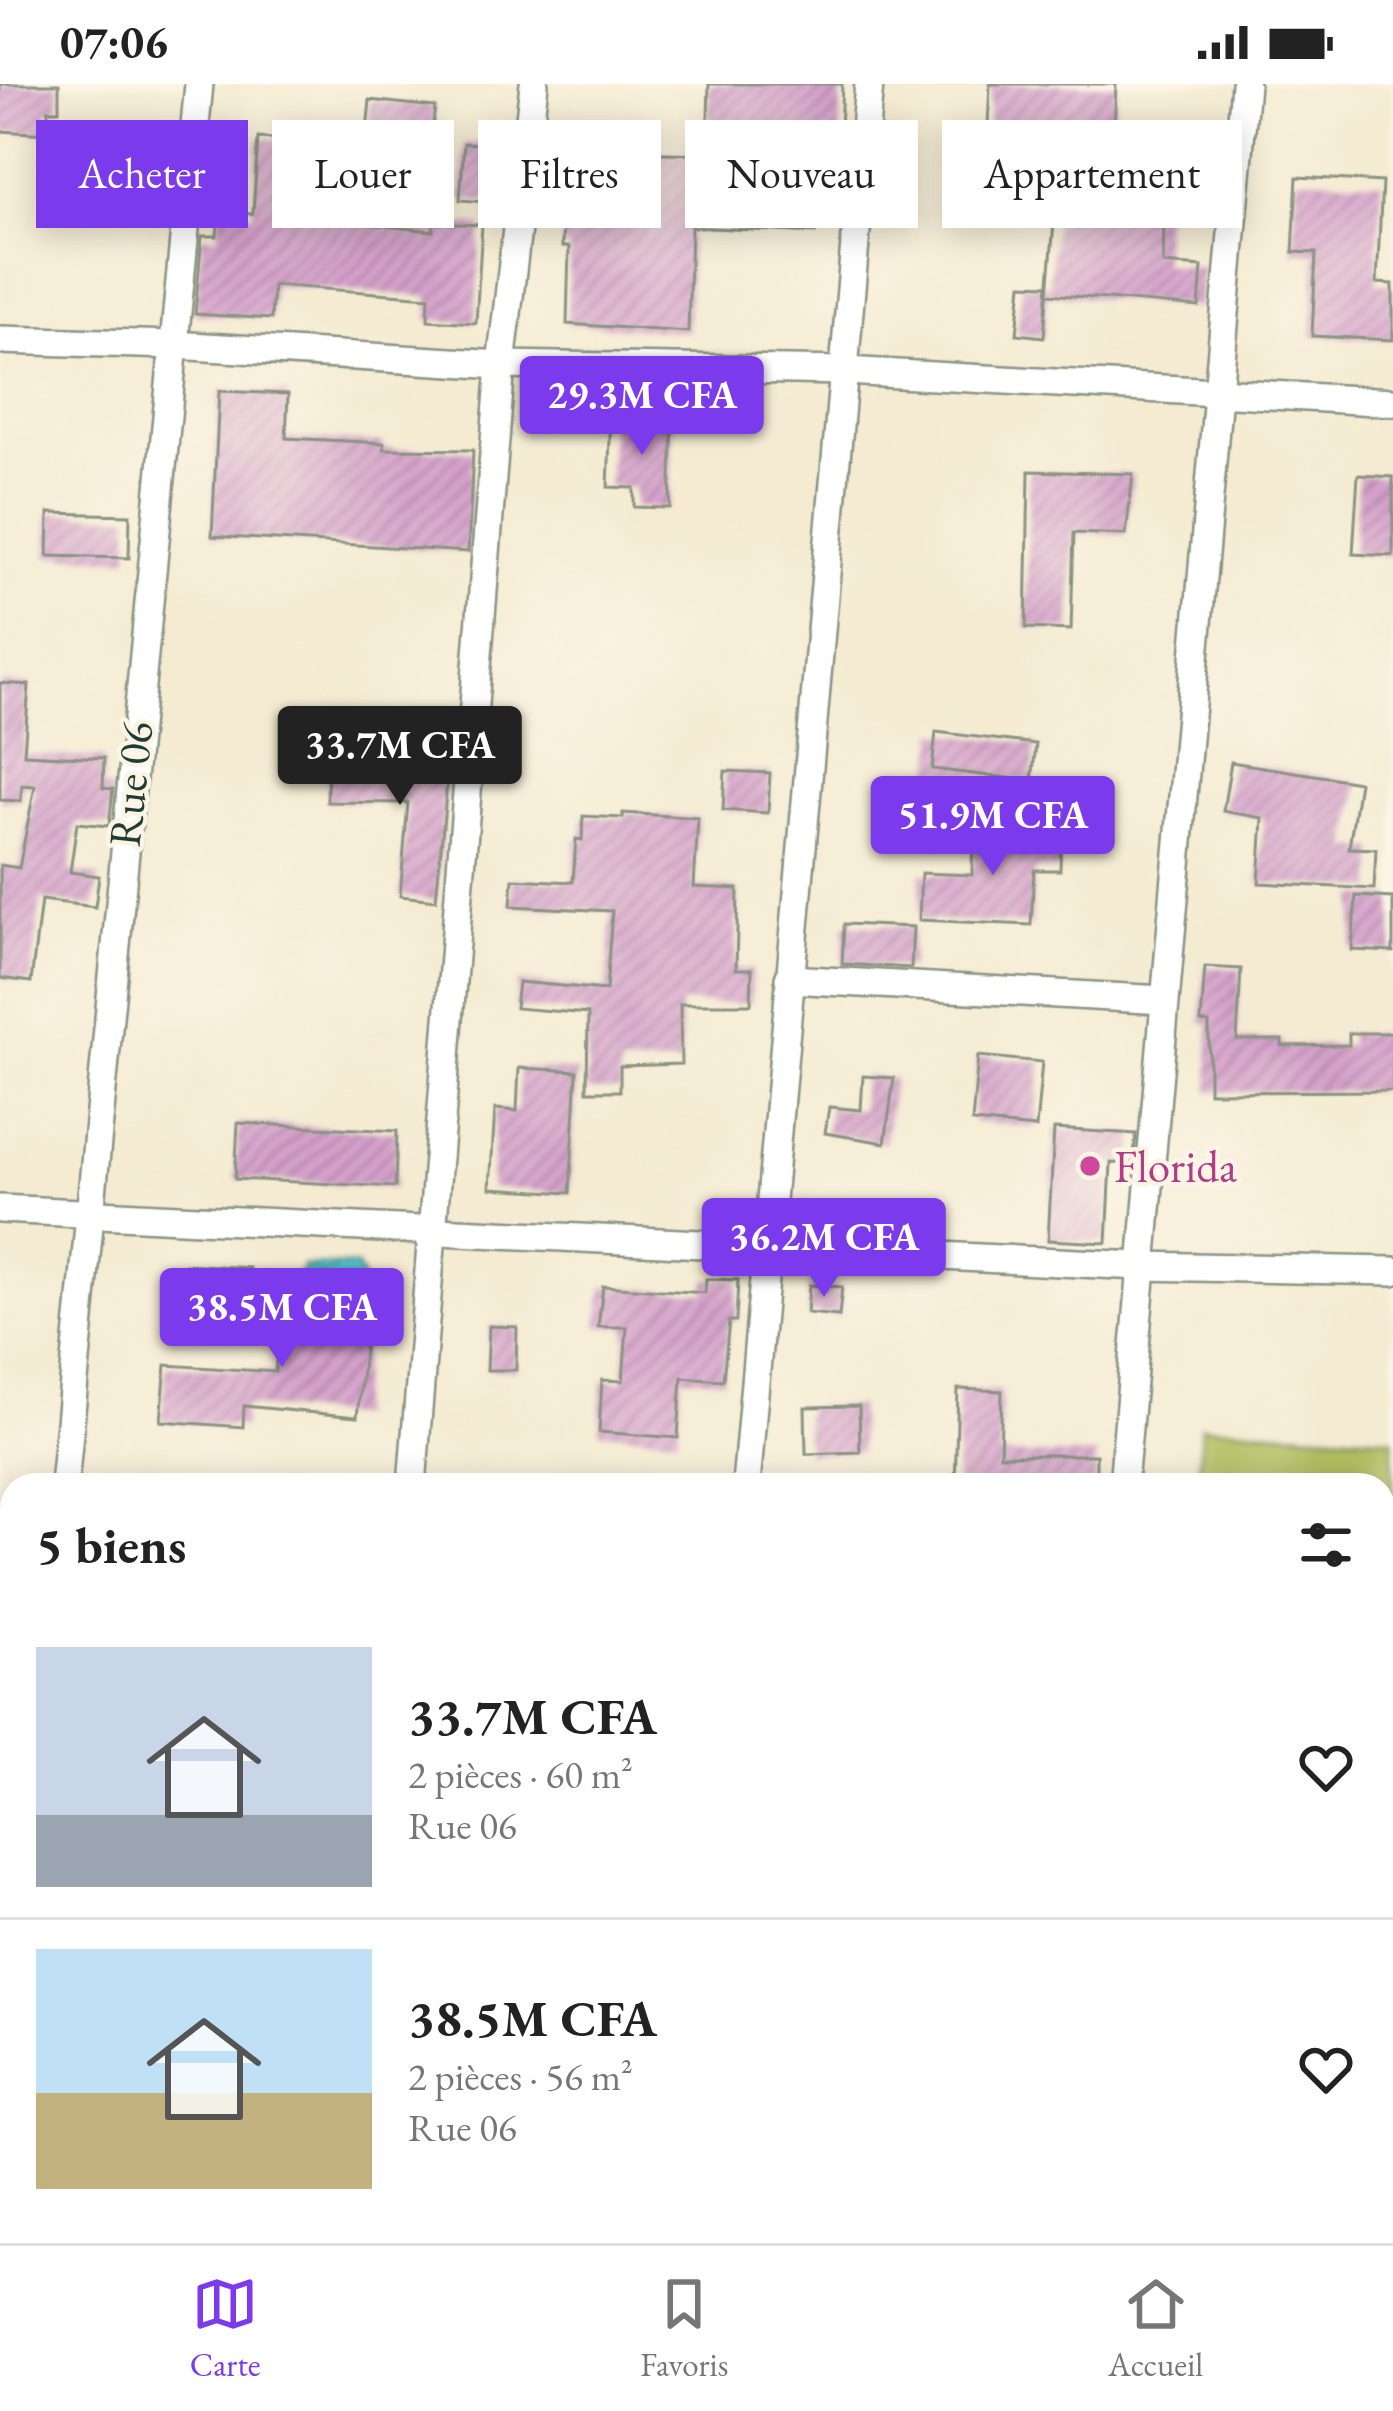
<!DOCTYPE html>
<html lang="fr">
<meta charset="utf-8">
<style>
:root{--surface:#fff;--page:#f6f6f6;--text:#222;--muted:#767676;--line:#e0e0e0;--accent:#7c3aed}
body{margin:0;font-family:"EB Garamond",serif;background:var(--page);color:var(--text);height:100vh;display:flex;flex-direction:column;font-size:45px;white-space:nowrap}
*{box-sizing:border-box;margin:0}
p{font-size:39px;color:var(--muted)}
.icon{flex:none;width:66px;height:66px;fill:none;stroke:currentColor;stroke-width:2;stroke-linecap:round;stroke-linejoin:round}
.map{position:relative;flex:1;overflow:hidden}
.details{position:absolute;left:0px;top:1389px;width:1395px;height:771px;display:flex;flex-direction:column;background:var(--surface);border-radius:36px 36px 0 0;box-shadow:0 6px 30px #0003}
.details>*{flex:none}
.hud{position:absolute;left:36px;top:36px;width:1323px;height:108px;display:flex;gap:24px}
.price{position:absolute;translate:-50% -102px;padding:0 27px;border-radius:12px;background:var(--accent);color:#fff;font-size:39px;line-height:78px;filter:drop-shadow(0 3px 6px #0008)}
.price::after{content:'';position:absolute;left:50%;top:72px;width:36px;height:27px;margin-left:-18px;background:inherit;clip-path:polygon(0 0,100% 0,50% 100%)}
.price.on{background:#222;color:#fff}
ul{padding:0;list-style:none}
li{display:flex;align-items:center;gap:36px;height:300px;padding:0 36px}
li+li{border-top:3px solid var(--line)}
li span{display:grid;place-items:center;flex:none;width:336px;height:240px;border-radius:0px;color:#555}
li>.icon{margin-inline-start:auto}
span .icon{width:144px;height:144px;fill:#fffc;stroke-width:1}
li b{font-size:51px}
h2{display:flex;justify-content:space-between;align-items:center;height:144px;padding:0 36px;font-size:51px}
.chip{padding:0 42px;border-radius:0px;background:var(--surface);box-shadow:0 6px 30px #0003;font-size:42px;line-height:108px}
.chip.on{background:var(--accent);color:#fff}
.status{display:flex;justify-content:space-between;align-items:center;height:84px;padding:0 60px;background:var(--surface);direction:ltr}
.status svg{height:33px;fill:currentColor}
.tab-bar{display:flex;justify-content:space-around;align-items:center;height:168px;border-top:3px solid var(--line);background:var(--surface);font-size:33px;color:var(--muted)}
.tab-bar a{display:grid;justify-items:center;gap:6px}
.tab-bar .on{color:var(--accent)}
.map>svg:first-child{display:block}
.pitch{fill:#b1be61;stroke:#687e4a;stroke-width:3}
.water{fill:url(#water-waves);stroke:#3a8080;stroke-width:3}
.building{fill:url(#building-hatch)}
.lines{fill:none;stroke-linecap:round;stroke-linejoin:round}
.minor-casing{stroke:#8a9483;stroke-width:32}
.minor{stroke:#fff;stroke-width:27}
.hotel-dot{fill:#d1479c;stroke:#fcf5e5;stroke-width:4.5}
.labels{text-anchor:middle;stroke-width:9;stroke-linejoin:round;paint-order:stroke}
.street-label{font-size:45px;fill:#1f3d34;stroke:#fcf5e5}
.hotel-label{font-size:45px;fill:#b23c85;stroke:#fcf5e5;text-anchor:start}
</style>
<div class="status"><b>07:06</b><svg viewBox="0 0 49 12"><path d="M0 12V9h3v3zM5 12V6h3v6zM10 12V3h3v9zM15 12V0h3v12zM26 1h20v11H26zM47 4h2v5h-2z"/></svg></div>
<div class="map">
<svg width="1393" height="2159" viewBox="0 0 1393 2159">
<defs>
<pattern id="water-waves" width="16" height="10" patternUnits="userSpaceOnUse" patternTransform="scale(3)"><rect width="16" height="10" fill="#56c3cd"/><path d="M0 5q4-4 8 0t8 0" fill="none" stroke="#47a0a7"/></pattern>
<pattern id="building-hatch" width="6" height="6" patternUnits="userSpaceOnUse" patternTransform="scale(3)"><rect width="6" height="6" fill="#d5a0cb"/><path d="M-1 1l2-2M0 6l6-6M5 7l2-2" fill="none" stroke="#ac84a6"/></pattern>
</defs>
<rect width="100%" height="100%" fill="#fcf5e5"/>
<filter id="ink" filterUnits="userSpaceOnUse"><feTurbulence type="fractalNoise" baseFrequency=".00833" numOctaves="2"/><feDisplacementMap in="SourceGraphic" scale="24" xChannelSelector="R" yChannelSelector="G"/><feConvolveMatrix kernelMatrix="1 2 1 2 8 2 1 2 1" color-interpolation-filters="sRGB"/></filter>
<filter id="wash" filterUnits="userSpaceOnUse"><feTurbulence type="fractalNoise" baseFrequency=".004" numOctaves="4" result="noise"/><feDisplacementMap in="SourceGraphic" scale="48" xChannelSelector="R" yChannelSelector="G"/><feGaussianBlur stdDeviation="2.7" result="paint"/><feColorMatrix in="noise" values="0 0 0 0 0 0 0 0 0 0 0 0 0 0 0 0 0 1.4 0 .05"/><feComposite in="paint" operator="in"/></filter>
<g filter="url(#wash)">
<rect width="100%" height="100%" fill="#f4ebd2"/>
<!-- pitch -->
<path class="pitch" d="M1201,1342L1393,1354V1695L1383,1694V1401H1198Z"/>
<!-- water -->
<path class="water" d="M303,1182H356L362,1192V1202L354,1208L298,1206V1189H303Z"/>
<g id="blocks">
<!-- building -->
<g class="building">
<path d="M0,0H59V26H48L47,50L0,47Z"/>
<path d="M709,0H842L839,70L818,69L815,149L691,143L688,248L567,240L569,163H562L563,129H569L570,67L707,70Z"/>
<path d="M990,0H1116L1112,92L1165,94L1163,180L1202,183L1199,223L1048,210L1060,67L987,63Z"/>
<path d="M370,16L435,23L431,54L367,47Z"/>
<path d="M309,47L362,50L355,139L433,147L434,139L482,141L476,239L428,236L429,213L273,201L271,235L195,230L202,152H217L219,128L253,130L258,54L308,57Z"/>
<path d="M464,59L500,61L496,119L460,116Z"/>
<path d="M1297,93L1382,98L1377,199L1393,200V256L1312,252L1316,169L1293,168Z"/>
<path d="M1022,200L1048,201L1044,253L1017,250Z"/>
<path d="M219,307L288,310L286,354L384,359V365L473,366L468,468L212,452Z"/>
<path d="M611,330L673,333L670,424L634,423V404L608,403Z"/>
<path d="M1029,387L1133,390L1126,451L1074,449L1071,546L1026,544Z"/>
<path d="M1358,391L1393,393V472L1353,470Z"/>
<path d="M49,429L130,431L129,474L48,472Z"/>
<path d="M0,599L29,601L24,670L104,674L103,704L113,705L109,742L77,739L70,788L99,792L95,823L41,816L31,898L0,894V781L19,784L35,702L22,701L21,717L0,716Z"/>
<path d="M936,648L1036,660L1032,697L932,685Z"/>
<path d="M328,670L449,678L436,816L400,812L408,719L327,718Z"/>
<path d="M1231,678L1359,698L1349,764L1376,765L1374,805L1259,799L1263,734L1223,727Z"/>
<path d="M725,687L770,689L768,729L723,726Z"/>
<path d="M623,729L698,734L694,803L738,805L736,885H752L751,920H680L681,980L620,982V1007H587L588,930L515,924L518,898L606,906L612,827L511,822L513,795L573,798L576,755L582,756L583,732L623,734Z"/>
<path d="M973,742L1061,745L1060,786H1034L1031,841L919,836L921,789L972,791Z"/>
<path d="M1356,812L1393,814V868L1352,866Z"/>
<path d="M844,840L913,843L911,884L842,880Z"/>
<path d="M1205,883L1241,885L1237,956H1282V962L1349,961V949H1393V1007L1209,1008V939L1201,938Z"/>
<path d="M978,972L1042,978L1036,1044L972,1038Z"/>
<path d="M519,984L577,987L570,1109L490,1104L495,1025L517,1027Z"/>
<path d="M863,992L894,994L885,1059L825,1049L829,1023L861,1026Z"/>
<path d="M238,1039L397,1047L395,1103L235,1095Z"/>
<path d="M1054,1045L1136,1050L1133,1080L1111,1079L1107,1159L1048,1156Z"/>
<path d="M184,1180L249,1184L247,1212L181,1208Z"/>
<path d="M706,1195L738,1196L736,1237H729L723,1296L682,1293L678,1354L599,1348L602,1296L623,1297L627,1243H598L603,1202L705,1209Z"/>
<path d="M809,1201L842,1203L839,1232L807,1229Z"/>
<path d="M283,1211L369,1219L357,1333L244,1322L243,1343L161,1337L166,1281L275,1288Z"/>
<path d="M489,1242L517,1243L516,1286H487Z"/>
<path d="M958,1305L1002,1307L1000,1371H1096V1401H955Z"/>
<path d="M859,1322L860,1368L806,1370L805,1323Z"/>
</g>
</g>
</g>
<g filter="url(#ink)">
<use href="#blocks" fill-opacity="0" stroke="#8a9483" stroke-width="3"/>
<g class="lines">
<!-- minor casing -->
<g class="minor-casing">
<g id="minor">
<path d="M0,256L174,261L501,281L845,287L1393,318"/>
<path d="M789,895L1164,916"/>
<path d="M0,1125L1140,1182L1393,1187"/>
<path d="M64,1401L199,0"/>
<path d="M412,1401L501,281L534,0"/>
<path d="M746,1401L869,0"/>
<path d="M1123,1401L1245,0"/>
<path d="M0,1791H12"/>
<path d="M1383,1872L1393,1873"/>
<path d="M0,2111L12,1983"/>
<path d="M343,2159L344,2148"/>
<path d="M687,2159L688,2148"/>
<path d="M1066,2159L1067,2148"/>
</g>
</g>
<!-- minor -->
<use href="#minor" class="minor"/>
</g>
</g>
<!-- markers -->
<circle class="hotel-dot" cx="1090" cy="1082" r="12"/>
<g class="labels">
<!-- street labels -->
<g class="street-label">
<text transform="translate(130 700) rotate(-84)" y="16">Rue 06</text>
</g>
<!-- hotel labels -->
<g class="hotel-label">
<text x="1114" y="1098">Florida</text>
</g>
</g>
</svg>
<b class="price" style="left:642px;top:374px">29.3M CFA</b>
<b class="price on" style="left:400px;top:724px">33.7M CFA</b>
<b class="price" style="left:993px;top:794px">51.9M CFA</b>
<b class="price" style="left:824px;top:1216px">36.2M CFA</b>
<b class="price" style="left:282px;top:1286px">38.5M CFA</b>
<div class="hud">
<a class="chip on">Acheter</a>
<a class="chip">Louer</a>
<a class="chip">Filtres</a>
<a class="chip">Nouveau</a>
<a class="chip">Appartement</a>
</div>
<section class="details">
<h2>5 biens<svg class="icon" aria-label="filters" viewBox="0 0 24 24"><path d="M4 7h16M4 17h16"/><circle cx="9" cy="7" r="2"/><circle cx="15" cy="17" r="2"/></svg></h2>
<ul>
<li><span style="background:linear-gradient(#c9d6e8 70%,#9aa5b1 0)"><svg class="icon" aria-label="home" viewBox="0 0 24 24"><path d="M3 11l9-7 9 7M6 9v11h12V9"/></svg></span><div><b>33.7M CFA</b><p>2 pièces · 60 m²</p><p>Rue 06</p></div><svg class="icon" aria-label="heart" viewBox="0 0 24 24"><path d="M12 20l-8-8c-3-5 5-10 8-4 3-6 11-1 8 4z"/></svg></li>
<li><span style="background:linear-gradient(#bfe0f5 60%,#c2b280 0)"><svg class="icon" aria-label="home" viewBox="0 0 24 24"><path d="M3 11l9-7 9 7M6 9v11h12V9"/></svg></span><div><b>38.5M CFA</b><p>2 pièces · 56 m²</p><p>Rue 06</p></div><svg class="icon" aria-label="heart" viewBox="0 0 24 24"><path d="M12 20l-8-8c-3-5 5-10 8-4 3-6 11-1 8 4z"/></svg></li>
</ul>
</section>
</div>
<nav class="tab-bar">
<a class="on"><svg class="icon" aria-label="map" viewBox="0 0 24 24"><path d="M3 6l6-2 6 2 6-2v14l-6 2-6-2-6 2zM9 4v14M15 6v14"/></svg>Carte</a>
<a><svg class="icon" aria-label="saved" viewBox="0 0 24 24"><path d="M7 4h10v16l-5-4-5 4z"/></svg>Favoris</a>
<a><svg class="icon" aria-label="home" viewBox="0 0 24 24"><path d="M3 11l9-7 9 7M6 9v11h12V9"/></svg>Accueil</a>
</nav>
